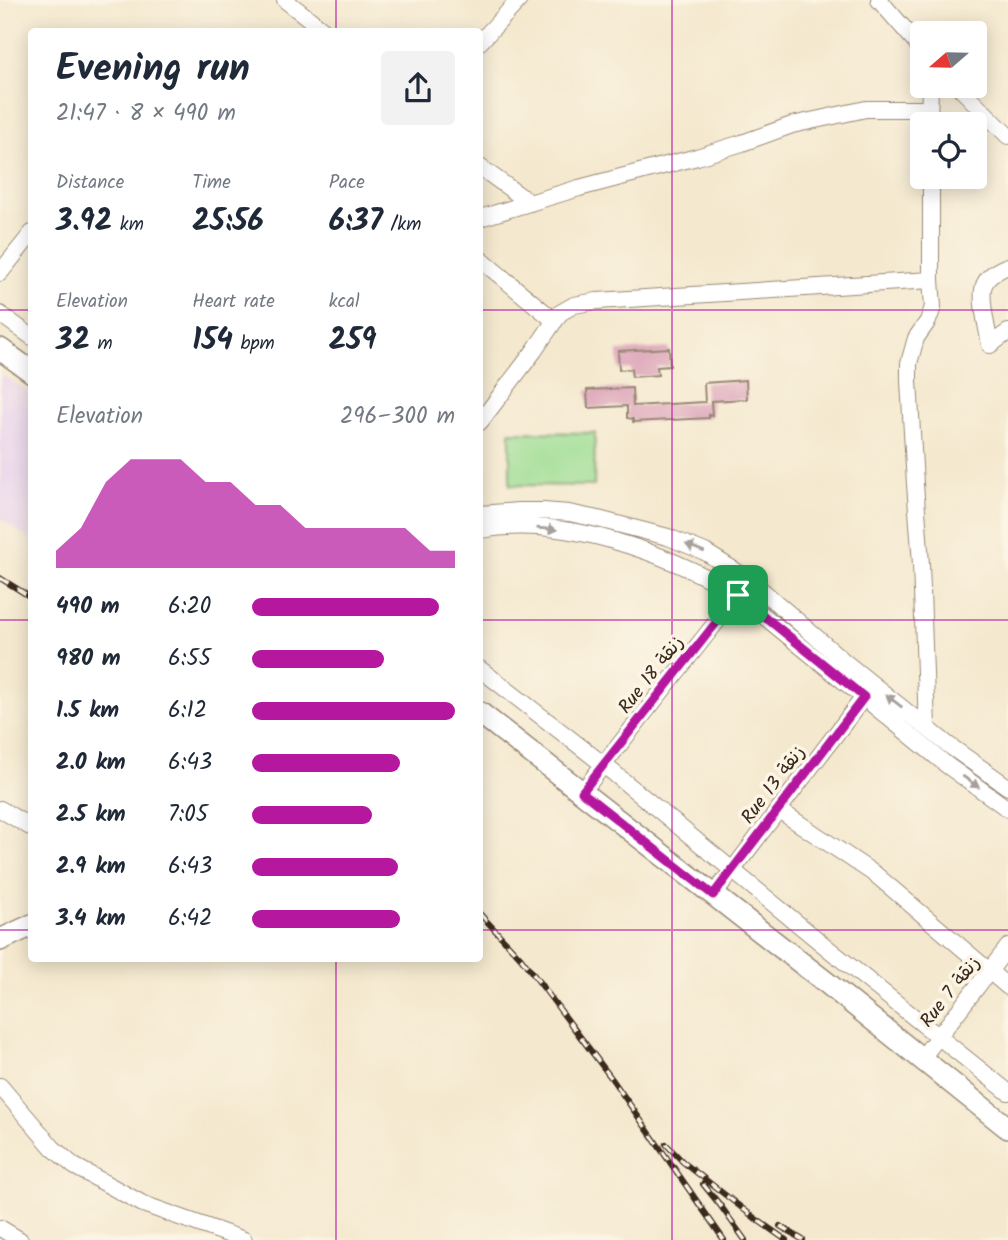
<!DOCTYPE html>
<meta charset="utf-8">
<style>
:root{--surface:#fff;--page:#f2f2f3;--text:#1f2937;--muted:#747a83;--accent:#b5179e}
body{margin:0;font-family:Kalam,"Playpen Sans Arabic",sans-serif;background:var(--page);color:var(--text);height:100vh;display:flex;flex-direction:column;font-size:26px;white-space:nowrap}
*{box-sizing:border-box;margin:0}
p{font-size:23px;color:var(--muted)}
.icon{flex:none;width:38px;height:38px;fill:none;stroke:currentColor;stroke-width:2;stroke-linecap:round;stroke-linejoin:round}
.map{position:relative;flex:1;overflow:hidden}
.side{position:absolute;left:28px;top:28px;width:455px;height:934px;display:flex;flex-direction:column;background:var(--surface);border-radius:7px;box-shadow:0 4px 18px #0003}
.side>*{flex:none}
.needle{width:46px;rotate:250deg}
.controls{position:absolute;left:910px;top:21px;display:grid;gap:14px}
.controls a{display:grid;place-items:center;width:77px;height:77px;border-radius:7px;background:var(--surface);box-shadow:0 4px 18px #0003;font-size:35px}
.pin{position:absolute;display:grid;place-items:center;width:60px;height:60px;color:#fff;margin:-30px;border-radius:14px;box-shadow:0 4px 10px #0006}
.round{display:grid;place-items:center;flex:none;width:74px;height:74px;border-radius:7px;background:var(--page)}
.summary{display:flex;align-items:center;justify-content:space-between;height:119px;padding:0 28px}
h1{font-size:38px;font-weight:800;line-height:52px}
.metrics{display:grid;grid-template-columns:repeat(3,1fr);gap:10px;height:119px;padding:7px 28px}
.metrics div{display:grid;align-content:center}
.metrics b{font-size:30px;font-weight:800}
.metrics small{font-size:19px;font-weight:400}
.metrics p{font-size:19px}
.chart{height:196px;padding:14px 28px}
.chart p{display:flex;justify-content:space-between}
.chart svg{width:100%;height:126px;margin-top:7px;fill:var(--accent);opacity:.7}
ul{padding:0 28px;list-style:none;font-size:23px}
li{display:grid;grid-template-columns:112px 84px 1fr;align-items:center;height:52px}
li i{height:18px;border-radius:9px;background:var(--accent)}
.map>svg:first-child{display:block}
.built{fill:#e8d2ee}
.green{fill:#9cdd93;stroke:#6c8458;stroke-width:2}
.building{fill:#da9fb6}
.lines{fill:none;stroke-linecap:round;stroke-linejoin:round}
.minor-casing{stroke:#988976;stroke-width:18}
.major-casing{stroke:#988976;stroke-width:24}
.minor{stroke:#fff;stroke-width:16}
.major{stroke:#fff;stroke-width:21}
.rail-casing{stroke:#3b2a1e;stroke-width:6}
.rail{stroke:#fcf5e5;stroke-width:3.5;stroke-dasharray:10;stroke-linecap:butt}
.oneway{fill:#a79f9a}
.route-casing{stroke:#fff;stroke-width:14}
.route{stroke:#b5179e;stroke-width:9}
.grid{fill:none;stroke:#b5179e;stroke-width:2;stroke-opacity:0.55}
.labels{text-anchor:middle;stroke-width:7;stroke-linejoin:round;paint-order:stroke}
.street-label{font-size:19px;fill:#3b2a1e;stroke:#fcf5e5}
</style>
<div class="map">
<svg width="1008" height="1240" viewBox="0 0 1008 1240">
<rect width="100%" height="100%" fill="#fcf5e5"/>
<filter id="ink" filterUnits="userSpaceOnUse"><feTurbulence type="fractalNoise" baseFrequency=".0143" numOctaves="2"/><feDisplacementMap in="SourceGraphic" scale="14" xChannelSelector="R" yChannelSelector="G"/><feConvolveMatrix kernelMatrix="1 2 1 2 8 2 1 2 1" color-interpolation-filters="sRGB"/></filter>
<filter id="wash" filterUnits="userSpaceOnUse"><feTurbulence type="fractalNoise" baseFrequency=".00686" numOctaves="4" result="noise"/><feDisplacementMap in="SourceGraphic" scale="28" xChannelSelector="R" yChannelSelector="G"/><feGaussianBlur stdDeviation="1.57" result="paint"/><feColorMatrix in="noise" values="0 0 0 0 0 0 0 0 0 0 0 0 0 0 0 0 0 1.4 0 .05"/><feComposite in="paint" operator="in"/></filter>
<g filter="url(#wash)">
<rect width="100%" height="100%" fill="#f4e8ce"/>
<path class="built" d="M 0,374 L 31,393 L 31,540 L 0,518 Z"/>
<path class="green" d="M 510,432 L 595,433 L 594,486 L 510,485 Z"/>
<g id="blocks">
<path class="building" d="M 669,348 L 670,366 L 657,367 L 658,375 L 632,377 L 631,369 L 619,370 L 618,351 Z
M 746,380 L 747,399 L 711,401 L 712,416 L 709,415 L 709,418 L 633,422 L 633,419 L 627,418 L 627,406 L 588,408 L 587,390 L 632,388 L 633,406 L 705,402 L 704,383 Z"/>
</g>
</g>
<g filter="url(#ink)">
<use href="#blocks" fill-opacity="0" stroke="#988976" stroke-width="2"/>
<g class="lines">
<g class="minor-casing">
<path id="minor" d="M 285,0 L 326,32
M 879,0 L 922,49
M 480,42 L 519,0
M 958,86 L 1008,136
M 929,124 L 930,86
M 480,167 L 530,203
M 480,218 L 579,188 L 697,157 L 742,143 L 792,125 L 866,109 L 929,109
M 480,259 L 555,321
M 1008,266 C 1000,269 989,275 985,283 C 978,295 988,331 990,345 L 1008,332
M 0,273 L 32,233
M 0,314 L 32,337
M 480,422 L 534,351 L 560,313 L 574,305 L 597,301 L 931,280
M 480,514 L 518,511 L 543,511 L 569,513 L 598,519 L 668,537 L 705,552 L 750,580 L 846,663 L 947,744 L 1008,787
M 480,530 C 564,515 666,552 738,595 L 948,766 L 1008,809
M 480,669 L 604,765 L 831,951 L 1008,1092
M 927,727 L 921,564 L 915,484 L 909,381 L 909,363 L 916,338 L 928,321 L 933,307 L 931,280 L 931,177
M 582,792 L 744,587
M 0,809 L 32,828
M 779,810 L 876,875 L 1008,987
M 713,896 L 864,697
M 921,1059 L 1008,947
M 0,1086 L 53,1148 L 74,1166 L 143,1204 L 244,1240
M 0,1228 L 20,1240"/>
</g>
<g class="major-casing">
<path id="major" d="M 0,349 L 32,372
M 480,713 L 827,983 L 1008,1128
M 0,940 L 32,925"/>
</g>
<use href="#minor" class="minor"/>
<use href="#major" class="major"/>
<g class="rail-casing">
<path id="rail" d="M 0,578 L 32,598
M 480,914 L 521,958 L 612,1079 L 724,1240
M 666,1144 L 683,1162 L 756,1219 L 786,1240
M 703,1184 L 720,1205 L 745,1240
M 780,1226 L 803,1240"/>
</g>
<use href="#rail" class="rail"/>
</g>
<defs><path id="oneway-solid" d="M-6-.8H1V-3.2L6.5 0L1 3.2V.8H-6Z" transform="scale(1.75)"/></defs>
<g class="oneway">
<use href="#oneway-solid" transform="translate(547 529) rotate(5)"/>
<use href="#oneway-solid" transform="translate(695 548) rotate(-158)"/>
<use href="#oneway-solid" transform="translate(894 701) rotate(-142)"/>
<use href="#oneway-solid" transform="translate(971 782) rotate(35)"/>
</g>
</g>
<g class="lines" filter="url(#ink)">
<g class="route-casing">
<path id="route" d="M 738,595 L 864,697 L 713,895 L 582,792 Z"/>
</g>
<use href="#route" class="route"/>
</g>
<path class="grid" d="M 336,0 L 336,32M 672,0 L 672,1240M 0,310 L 32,310M 480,310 L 1008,310M 0,620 L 32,620M 480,620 L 1008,620M 0,930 L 32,930M 480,930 L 1008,930M 336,959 L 336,1240"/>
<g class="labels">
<g class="street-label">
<text transform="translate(650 674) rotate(-52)" y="7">Rue 18 زنقة</text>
<text transform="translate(772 784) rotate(-53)" y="7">Rue 13 زنقة</text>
<text transform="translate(949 991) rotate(-52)" y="7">Rue 7 زنقة</text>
</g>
</g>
</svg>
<div class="controls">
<a><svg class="needle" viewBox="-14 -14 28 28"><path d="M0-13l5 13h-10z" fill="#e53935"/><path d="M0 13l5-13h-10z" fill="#747a83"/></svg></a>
<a><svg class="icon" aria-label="locate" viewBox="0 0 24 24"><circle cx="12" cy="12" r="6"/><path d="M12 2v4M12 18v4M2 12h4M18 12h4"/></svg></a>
</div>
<div class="pin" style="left:738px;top:595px;background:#1e9e55"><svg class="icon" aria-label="arrive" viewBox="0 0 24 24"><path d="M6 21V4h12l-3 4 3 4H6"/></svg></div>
<section class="side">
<div class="summary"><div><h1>Evening run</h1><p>21:47 · 8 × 490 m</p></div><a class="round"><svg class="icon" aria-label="share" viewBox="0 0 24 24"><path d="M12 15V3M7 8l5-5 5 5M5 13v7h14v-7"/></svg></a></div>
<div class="metrics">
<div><p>Distance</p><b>3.92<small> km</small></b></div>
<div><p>Time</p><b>25:56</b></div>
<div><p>Pace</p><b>6:37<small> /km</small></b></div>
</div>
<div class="metrics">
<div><p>Elevation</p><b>32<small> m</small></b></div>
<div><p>Heart rate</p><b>154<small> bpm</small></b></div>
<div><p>kcal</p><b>259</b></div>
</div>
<div class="chart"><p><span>Elevation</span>296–300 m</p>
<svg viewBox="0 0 160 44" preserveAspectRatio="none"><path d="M0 44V38L10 30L20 14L30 6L40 6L50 6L60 14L70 14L80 22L90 22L100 30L110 30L120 30L130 30L140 30L150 38L160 38V44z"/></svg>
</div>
<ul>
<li><b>490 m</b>6:20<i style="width:92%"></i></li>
<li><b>980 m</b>6:55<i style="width:65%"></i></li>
<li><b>1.5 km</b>6:12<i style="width:100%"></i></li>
<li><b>2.0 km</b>6:43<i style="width:73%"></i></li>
<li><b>2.5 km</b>7:05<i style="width:59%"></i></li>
<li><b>2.9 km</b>6:43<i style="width:72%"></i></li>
<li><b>3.4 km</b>6:42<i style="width:73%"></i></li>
</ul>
</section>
</div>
